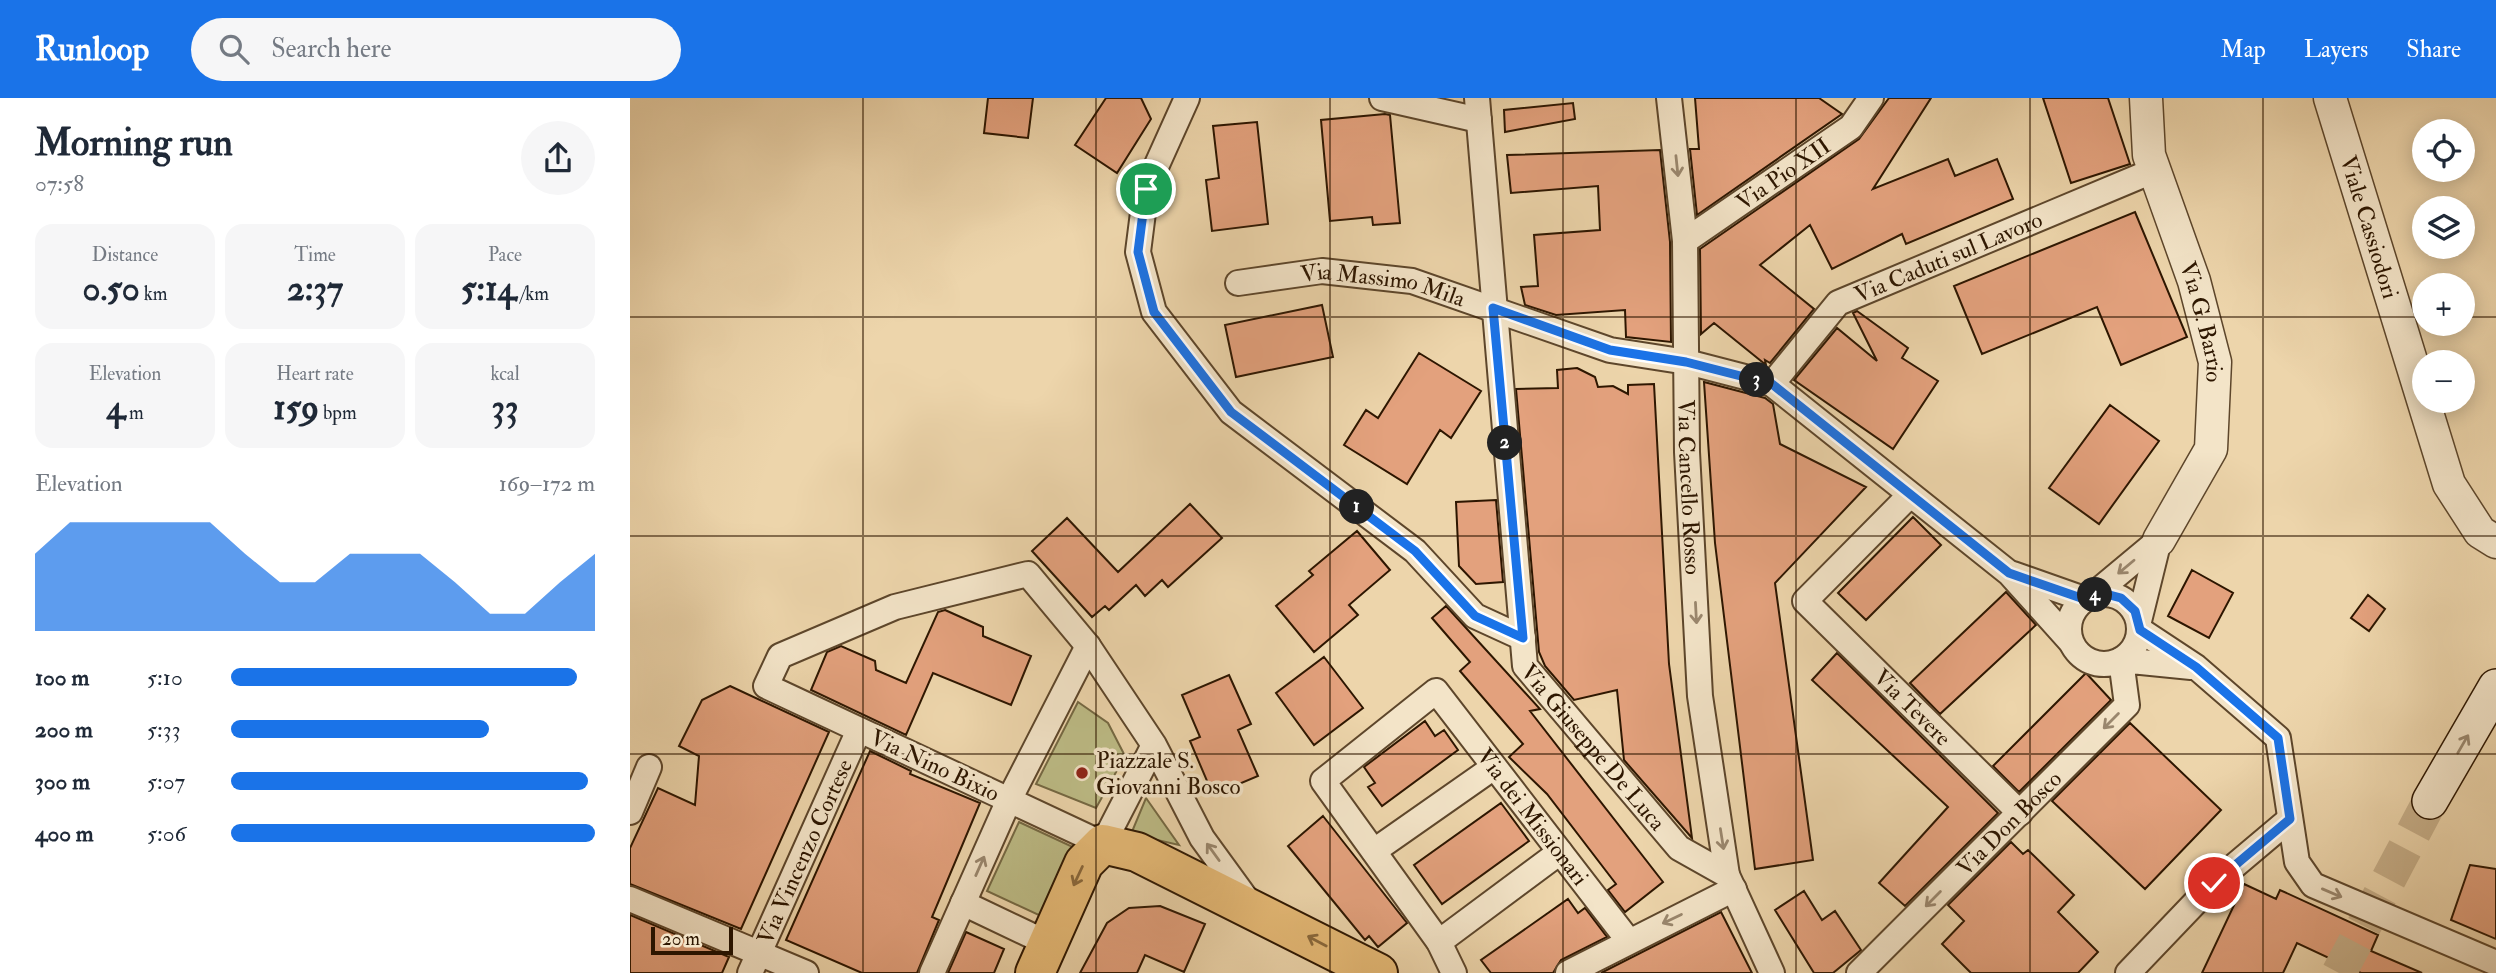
<!DOCTYPE html>
<meta charset="utf-8">
<style>
:root{--surface:#fff;--page:#f6f6f7;--text:#1f2937;--muted:#747a83;--accent:#1a73e8}
body{margin:0;font-family:"IM FELL Double Pica",serif;background:var(--page);color:var(--text);height:100vh;display:flex;flex-direction:column;font-size:26px;white-space:nowrap}
*{box-sizing:border-box;margin:0}
p{font-size:23px;color:var(--muted)}
.icon{flex:none;width:38px;height:38px;fill:none;stroke:currentColor;stroke-width:2;stroke-linecap:round;stroke-linejoin:round}
.map{position:relative;flex:1;overflow:hidden}
.panel{display:flex;flex-direction:column;background:var(--surface);width:630px}
.panel>*{flex:none}
.buttons{position:absolute;left:1782px;top:21px;display:grid;gap:14px}
.buttons a{display:grid;place-items:center;width:63px;height:63px;border-radius:50%;background:var(--surface);box-shadow:0 4px 18px #0003;font-size:35px}
.scale{position:absolute;left:21px;bottom:18px;width:82px;box-sizing:border-box;padding-left:7px;border:4px solid #2d1600;border-top:0;font-size:19px;line-height:24px;white-space:nowrap;color:#2d1600;-webkit-text-stroke:5px #f3e4c8;paint-order:stroke}
.pin{position:absolute;display:grid;place-items:center;width:60px;height:60px;color:#fff;margin:-30px;border:4px solid #fff;border-radius:50%;box-shadow:0 2px 7px #0007}
.km{position:absolute;width:35px;height:35px;margin:-18px;border-radius:50%;background:#222;color:#fff;font-size:19px;line-height:35px;text-align:center}
.round{display:grid;place-items:center;flex:none;width:74px;height:74px;border-radius:37px;background:var(--page)}
.summary{display:flex;align-items:center;justify-content:space-between;height:119px;padding:0 35px}
h1{font-size:38px;font-weight:700;line-height:52px}
.stats{display:grid;grid-template-columns:repeat(3,1fr);gap:10px;height:119px;padding:7px 35px}
.stats div{display:grid;align-content:center;border-radius:18px;background:var(--page);text-align:center}
.stats b{font-size:35px;font-weight:700}
.stats small{font-size:19px;font-weight:400}
.stats p{font-size:19px}
.chart{height:196px;padding:14px 35px}
.chart p{display:flex;justify-content:space-between}
.chart svg{width:100%;height:126px;margin-top:7px;fill:var(--accent);opacity:.7}
ul{padding:0 35px;list-style:none;font-size:23px}
li{display:grid;grid-template-columns:112px 84px 1fr;align-items:center;height:52px}
li i{height:18px;border-radius:9px;background:var(--accent)}
header{display:flex;align-items:center;gap:42px;box-sizing:border-box;height:98px;padding:0 35px;background:var(--accent);color:#fff}
header strong{font-size:33px}
nav{display:flex;gap:38px;margin-inline-start:auto;font-size:24px}
.search{width:490px;height:63px;background:var(--page);display:flex;align-items:center;gap:18px;box-sizing:border-box;padding:0 24px;border-radius:38px;color:var(--muted);font-size:26px}
main{display:flex;flex:1;min-height:0}
.map>svg:first-child{display:block}
.green{fill:#bdbc86;stroke:#756943;stroke-width:2}
.building{fill:#e3a17d;stroke:#2d1600;stroke-width:2}
.lines{fill:none;stroke-linecap:round;stroke-linejoin:round}
.secondary-tunnel{stroke:#c7af89;stroke-width:35;stroke-dasharray:35 18;stroke-linecap:butt}
.minor-casing{stroke:#5d462b;stroke-width:28}
.tertiary-casing{stroke:#5d462b;stroke-width:35}
.secondary-casing{stroke:#2d1600;stroke-width:38}
.primary-casing{stroke:#2d1600;stroke-width:42}
.minor{stroke:#f3e4c8;stroke-width:24}
.tertiary{stroke:#f3e4c8;stroke-width:32}
.secondary{stroke:#f3e4c8;stroke-width:35}
.primary{stroke:#e6ba76;stroke-width:38}
.oneway{stroke:#9a876e}
.oneway2{stroke:#8a683b}
.route-casing{stroke:#fff;stroke-width:14}
.route{stroke:#1a73e8;stroke-width:9}
.grid{fill:none;stroke:#2d1600;stroke-width:2;stroke-opacity:0.55}
.poi-dot{fill:#8f2418;stroke:#f3e4c8;stroke-width:2.5}
.labels{text-anchor:middle;stroke-width:7;stroke-linejoin:round;paint-order:stroke}
.street-label{font-size:23px;fill:#2d1600;stroke:#f3e4c8}
.poi-label{font-size:23px;fill:#2d1600;stroke:#f3e4c8;text-anchor:start}
</style>
<header>
<strong>Runloop</strong>
<div class="search"><svg class="icon" aria-label="search" viewBox="0 0 24 24"><circle cx="10" cy="10" r="6"/><path d="M15 15l6 6"/></svg>Search here</div>
<nav><a>Map</a><a>Layers</a><a>Share</a></nav>
</header>
<main>
<section class="panel">
<div class="summary"><div><h1>Morning run</h1><p>07:58</p></div><a class="round"><svg class="icon" aria-label="share" viewBox="0 0 24 24"><path d="M12 15V3M7 8l5-5 5 5M5 13v7h14v-7"/></svg></a></div>
<div class="stats">
<div><p>Distance</p><b>0.50<small> km</small></b></div>
<div><p>Time</p><b>2:37</b></div>
<div><p>Pace</p><b>5:14<small> /km</small></b></div>
</div>
<div class="stats">
<div><p>Elevation</p><b>4<small> m</small></b></div>
<div><p>Heart rate</p><b>159<small> bpm</small></b></div>
<div><p>kcal</p><b>33</b></div>
</div>
<div class="chart"><p><span>Elevation</span>169–172 m</p>
<svg viewBox="0 0 160 44" preserveAspectRatio="none"><path d="M0 44V17L10 6L20 6L30 6L40 6L50 6L60 17L70 27L80 27L90 17L100 17L110 17L120 27L130 38L140 38L150 27L160 17V44z"/></svg>
</div>
<ul>
<li><b>100 m</b>5:10<i style="width:95%"></i></li>
<li><b>200 m</b>5:33<i style="width:71%"></i></li>
<li><b>300 m</b>5:07<i style="width:98%"></i></li>
<li><b>400 m</b>5:06<i style="width:100%"></i></li>
</ul>
</section>
<div class="map">
<svg width="1866" height="875" viewBox="0 0 1866 875">
<rect width="100%" height="100%" fill="#edd5ab"/>
<filter id="stains"><feTurbulence type="fractalNoise" baseFrequency=".00286" numOctaves="4"/><feColorMatrix values="0 0 0 0 .2 0 0 0 0 .09 0 0 0 0 .02 0 0 0 .5 -.17"/></filter>
<radialGradient id="worn" r=".72"><stop offset=".6" stop-color="#630" stop-opacity="0"/><stop offset="1" stop-color="#630" stop-opacity=".3"/></radialGradient>
<path class="green" d="M 448,604 L 478,625 L 495,658 L 466,710 L 406,686 Z
M 516,700 L 549,747 L 501,736 Z
M 389,724 L 445,750 L 413,819 L 357,793 Z"/>
<path class="building" d="M 358,0 L 403,0 L 398,40 L 354,35 Z
M 476,0 L 511,0 L 521,21 L 487,75 L 445,47 Z
M 1065,0 L 1189,0 L 1212,16 L 1067,117 L 1060,51 L 1069,51 Z
M 1259,0 L 1301,0 L 1243,91 L 1318,61 L 1325,78 L 1367,61 L 1383,101 L 1276,146 L 1272,136 L 1202,171 L 1180,127 L 1130,167 L 1184,211 L 1140,265 L 1135,262 L 1136,267 L 1084,225 L 1071,236 L 1070,151 L 1229,41 Z
M 1413,0 L 1478,0 L 1500,66 L 1441,85 Z
M 943,5 L 945,21 L 875,34 L 874,12 Z
M 755,16 L 760,17 L 770,125 L 743,127 L 742,119 L 700,123 L 691,22 Z
M 627,24 L 638,126 L 582,133 L 576,82 L 589,80 L 583,28 Z
M 1030,52 L 1040,144 L 1041,244 L 996,239 L 995,212 L 926,217 L 895,207 L 891,189 L 908,188 L 904,137 L 970,132 L 968,88 L 881,95 L 877,57 Z
M 1505,114 L 1557,239 L 1491,267 L 1467,209 L 1352,256 L 1324,188 Z
M 692,207 L 703,259 L 606,279 L 595,227 Z
M 1227,213 L 1278,250 L 1272,260 L 1308,283 L 1263,351 L 1164,282 L 1207,230 L 1247,263 L 1223,215 Z
M 789,255 L 851,293 L 821,340 L 810,332 L 777,386 L 714,347 L 736,312 L 748,320 Z
M 947,270 L 965,279 L 968,289 L 983,288 L 998,296 L 998,287 L 1024,286 L 1039,566 L 1062,740 L 994,662 L 987,592 L 944,602 L 915,568 L 909,554 L 886,291 L 928,290 L 927,272 Z
M 1074,284 L 1135,300 L 1143,306 L 1150,346 L 1236,389 L 1145,485 L 1183,762 L 1125,771 L 1085,445 Z
M 1480,307 L 1529,343 L 1469,426 L 1419,390 Z
M 866,402 L 873,484 L 846,486 L 829,468 L 826,404 Z
M 560,406 L 592,440 L 538,489 L 532,482 L 515,498 L 506,487 L 479,512 L 475,508 L 462,519 L 402,453 L 437,420 L 488,474 Z
M 1283,419 L 1311,447 L 1236,522 L 1208,495 Z
M 727,433 L 760,472 L 719,507 L 728,517 L 684,554 L 646,508 L 683,477 L 679,473 Z
M 1562,472 L 1603,495 L 1579,540 L 1538,518 Z
M 1376,494 L 1406,527 L 1310,616 L 1280,585 Z
M 1738,497 L 1755,511 L 1739,533 L 1721,520 Z
M 816,508 L 910,611 L 900,613 L 1033,784 L 995,814 L 978,792 L 986,786 L 917,696 L 879,659 L 893,646 L 830,573 L 840,564 L 802,520 Z
M 315,512 L 353,529 L 353,538 L 401,558 L 381,607 L 303,575 L 276,637 L 181,592 L 197,554 L 211,548 L 245,563 L 246,572 L 276,585 L 308,514 Z
M 1207,555 L 1368,715 L 1275,808 L 1249,785 L 1318,709 L 1182,582 Z
M 694,559 L 733,610 L 684,647 L 646,595 Z
M 1456,575 L 1481,602 L 1389,694 L 1363,668 Z
M 599,577 L 621,626 L 608,632 L 628,678 L 583,697 L 560,643 L 570,639 L 552,597 Z
M 100,588 L 199,634 L 111,831 L 0,786 L 0,750 L 28,690 L 65,707 L 69,658 L 49,648 L 72,602 Z
M 795,623 L 805,638 L 814,632 L 828,652 L 752,708 L 738,689 L 745,685 L 734,669 Z
M 1500,625 L 1591,712 L 1515,791 L 1422,703 Z
M 240,653 L 281,673 L 280,676 L 350,705 L 302,819 L 309,822 L 287,875 L 232,875 L 156,842 Z
M 871,705 L 899,743 L 812,806 L 784,767 Z
M 693,718 L 777,825 L 748,849 L 739,838 L 735,842 L 658,748 Z
M 1381,744 L 1393,756 L 1398,752 L 1444,797 L 1428,814 L 1468,854 L 1448,875 L 1341,875 L 1312,846 L 1334,823 L 1318,807 Z
M 1840,767 L 1866,771 L 1866,841 L 1821,822 Z
M 1614,786 L 1646,801 L 1650,792 L 1748,837 L 1741,853 L 1792,875 L 1731,875 L 1667,845 L 1653,875 L 1572,875 Z
M 1174,793 L 1192,822 L 1205,813 L 1231,852 L 1203,875 L 1184,875 L 1145,812 Z
M 938,801 L 948,815 L 955,810 L 977,839 L 931,862 L 923,875 L 861,875 L 851,862 Z
M 530,808 L 575,826 L 554,874 L 515,857 L 507,875 L 450,875 L 477,825 L 499,810 Z
M 1091,814 L 1122,875 L 971,875 Z
M 0,817 L 99,859 L 92,875 L 0,875 Z
M 336,834 L 374,851 L 364,875 L 318,875 Z"/>
<g class="lines">
<path class="secondary-tunnel" d="M 1709,875 L 1800,703"/>
<g class="minor-casing">
<g id="minor">
<path d="M 557,0 L 516,91 L 508,154 L 524,214 L 601,314 L 785,453 L 845,518 L 893,540"/>
<path d="M 752,0 L 849,22"/>
<path id="s1" d="M 847,0 L 895,568 L 1049,750 L 1097,777 L 1142,875"/>
<path id="s2" d="M 1039,0 L 1055,143 L 1057,354 L 1070,598 L 1097,777"/>
<path id="s3" d="M 1055,143 L 1221,29 L 1241,0"/>
<path id="s4" d="M 608,185 L 692,173 L 782,183 L 980,252 L 1057,264 L 1142,286 L 1379,475 L 1440,543"/>
<path id="s5" d="M 1142,286 L 1208,205 L 1525,72"/>
<path id="s6" d="M 1279,398 L 1175,503 L 1390,715"/>
<path d="M 1383,476 L 1454,501"/>
<circle cx="1474" cy="531" r="35"/>
<path d="M 1463,497 L 1529,442"/>
<path d="M 1509,523 L 1529,442"/>
<path d="M 1510,532 L 1566,569 L 1648,640 L 1667,764 L 1683,787 L 1866,865"/>
<path d="M 524,647 L 473,746 L 136,588 L 150,558 L 265,509 L 398,476 L 458,548 L 524,647 L 572,740 L 620,806"/>
<path d="M 0,714 L 19,669"/>
<path d="M 744,753 L 864,669"/>
<path d="M 0,801 L 176,875"/>
<path d="M 333,805 L 417,845"/>
<path d="M 809,844 L 930,754"/>
<path id="s7" d="M 120,875 L 229,632"/>
<path d="M 302,875 L 379,702 L 458,548"/>
<path id="s8" d="M 824,875 L 809,844 L 693,683 L 806,593 L 998,842"/>
<path d="M 938,875 L 1104,791"/>
<path id="s9" d="M 1229,875 L 1497,607 L 1491,562 L 1561,569"/>
<path d="M 1498,875 L 1584,785 L 1660,721"/>
</g>
</g>
<g class="tertiary-casing">
<g id="tertiary">
<path id="s10" d="M 1516,0 L 1519,57 L 1564,183 L 1585,264 L 1581,351 L 1529,442"/>
<path id="s11" d="M 1700,0 L 1819,386 L 1850,434 L 1866,444"/>
</g>
</g>
<g class="secondary-casing">
<path id="secondary" d="M 1800,703 L 1866,589"/>
</g>
<g class="primary-casing">
<path id="primary" d="M 405,875 L 454,765 L 473,746 L 507,754 L 748,875"/>
</g>
<use href="#minor" class="minor"/>
<use href="#tertiary" class="tertiary"/>
<use href="#secondary" class="secondary"/>
<use href="#primary" class="primary"/>
</g>
<defs><path id="oneway-shaft" d="M-6 0H5M1.5-3L5.5 0L1.5 3" fill="none" stroke-width="1.6" stroke-linecap="round" stroke-linejoin="round" transform="scale(1.75)"/></defs>
<g class="oneway">
<use href="#oneway-shaft" transform="translate(1047 68) rotate(84)"/>
<use href="#oneway-shaft" transform="translate(1496 469) rotate(140)"/>
<use href="#oneway-shaft" transform="translate(1066 515) rotate(87)"/>
<use href="#oneway-shaft" transform="translate(1481 623) rotate(135)"/>
<use href="#oneway-shaft" transform="translate(1833 646) rotate(-60)"/>
<use href="#oneway-shaft" transform="translate(1092 741) rotate(81)"/>
<use href="#oneway-shaft" transform="translate(583 754) rotate(-126)"/>
<use href="#oneway-shaft" transform="translate(350 768) rotate(-66)"/>
<use href="#oneway-shaft" transform="translate(1702 795) rotate(23)"/>
<use href="#oneway-shaft" transform="translate(1303 801) rotate(135)"/>
<use href="#oneway-shaft" transform="translate(1042 821) rotate(154)"/>
</g>
<g class="oneway2">
<use href="#oneway-shaft" transform="translate(448 778) rotate(115)"/>
<use href="#oneway-shaft" transform="translate(687 843) rotate(-152)"/>
</g>
<g class="lines">
<g class="route-casing">
<path id="route" d="M 516,91 L 508,154 L 524,214 L 601,314 L 785,453 L 845,518 L 893,540 L 863,210 L 980,252 L 1056,264 L 1142,286 L 1379,475 L 1454,501 L 1472,495 L 1491,500 L 1505,513 L 1510,532 L 1566,569 L 1648,640 L 1660,721 L 1584,785"/>
</g>
<use href="#route" class="route"/>
</g>
<path class="grid" d="M 233,0 L 233,875M 466,0 L 466,875M 700,0 L 700,875M 933,0 L 933,875M 1166,0 L 1166,875M 1400,0 L 1400,875M 1633,0 L 1633,875M 0,219 L 1794,219M 1832,219 L 1866,219M 0,438 L 1866,438M 0,656 L 1866,656"/>
<circle class="poi-dot" cx="452" cy="675" r="7"/>
<g class="labels">
<g class="street-label">
<text dy="8" stroke="none"><textPath href="#s3" startOffset="119">Via Pio XII</textPath></text>
<text dy="8" stroke="none"><textPath href="#s11" startOffset="135">Viale Cassiodori</textPath></text>
<text dy="8" stroke="none"><textPath href="#s5" startOffset="224">Via Caduti sul Lavoro</textPath></text>
<text dy="8" stroke="none"><textPath href="#s4" startOffset="147">Via Massimo Mila</textPath></text>
<text dy="8" stroke="none"><textPath href="#s10" startOffset="233">Via G. Barrio</textPath></text>
<text dy="8" stroke="none"><textPath href="#s2" startOffset="390">Via Cancello Rosso</textPath></text>
<text dy="8" stroke="none"><textPath href="#s6" startOffset="299">Via Tevere</textPath></text>
<text dy="8" stroke="none"><textPath href="#s1" startOffset="676">Via Giuseppe De Luca</textPath></text>
<text transform="translate(305 667) rotate(25)" y="8">Via Nino Bixio</text>
<text dy="8" stroke="none"><textPath href="#s8" startOffset="536">Via dei Missionari</textPath></text>
<text dy="8" stroke="none"><textPath href="#s9" startOffset="212">Via Don Bosco</textPath></text>
<text dy="8" stroke="none"><textPath href="#s7" startOffset="133">Via Vincenzo Cortese</textPath></text>
</g>
<g class="poi-label">
<text x="466" y="670">Piazzale S.<tspan x="466" dy="26">Giovanni Bosco</tspan></text>
</g>
</g>
<rect width="100%" height="100%" filter="url(#stains)"/>
<rect width="100%" height="100%" fill="url(#worn)"/>
</svg>
<div class="buttons">
<a><svg class="icon" aria-label="locate" viewBox="0 0 24 24"><circle cx="12" cy="12" r="6"/><path d="M12 2v4M12 18v4M2 12h4M18 12h4"/></svg></a>
<a><svg class="icon" aria-label="layers" viewBox="0 0 24 24"><path d="M12 4l9 5-9 5-9-5zM3 14l9 5 9-5"/></svg></a>
<a>+</a>
<a>−</a>
</div>
<div class="scale">20 m</div>
<div class="pin" style="left:516px;top:91px;background:#1e9e55"><svg class="icon" aria-label="arrive" viewBox="0 0 24 24"><path d="M6 21V4h12l-3 4 3 4H6"/></svg></div>
<div class="pin" style="left:1584px;top:785px;background:#d93025"><svg class="icon" aria-label="check" viewBox="0 0 24 24"><path d="M5 12l5 5 9-10"/></svg></div>
<b class="km" style="left:727px;top:409px">1</b>
<b class="km" style="left:875px;top:345px">2</b>
<b class="km" style="left:1127px;top:282px">3</b>
<b class="km" style="left:1465px;top:497px">4</b>
</div>
</main>
